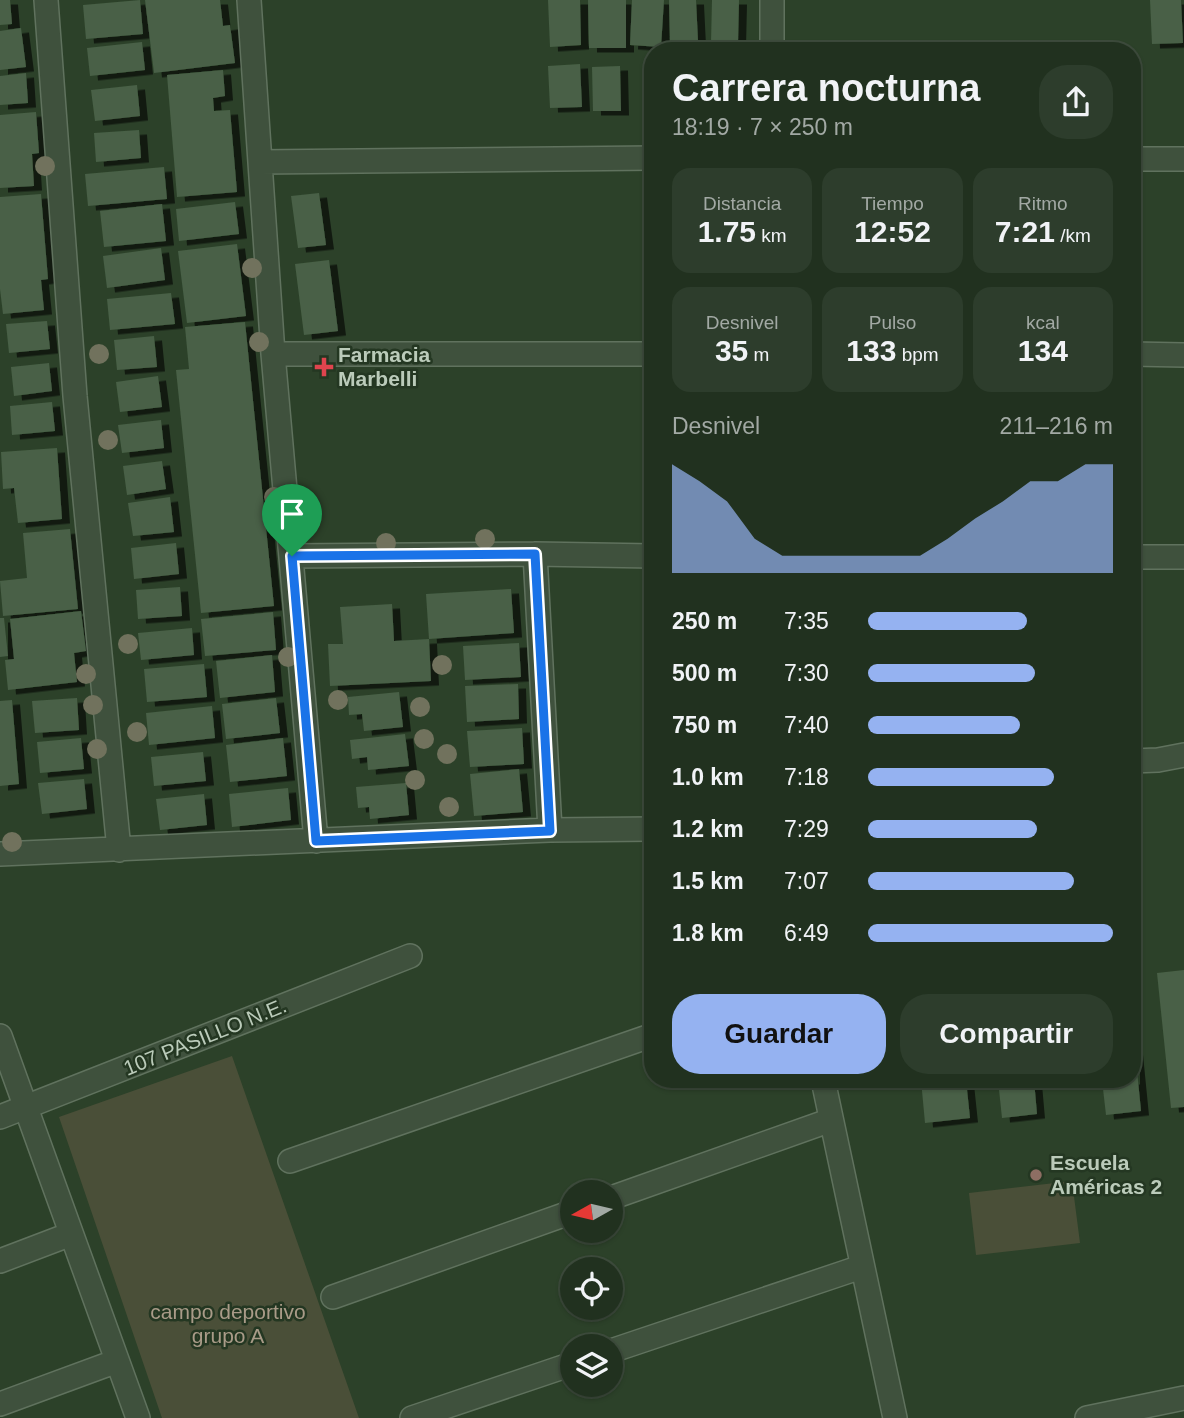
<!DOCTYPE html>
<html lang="es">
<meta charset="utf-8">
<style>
:root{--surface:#21311f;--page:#2d3d2c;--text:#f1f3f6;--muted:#a2a9a4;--line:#3e4c3d;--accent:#95b2f1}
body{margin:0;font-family:Helvetica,sans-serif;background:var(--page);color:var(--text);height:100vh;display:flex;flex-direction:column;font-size:26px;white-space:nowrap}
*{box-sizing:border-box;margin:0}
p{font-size:23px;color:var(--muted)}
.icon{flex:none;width:38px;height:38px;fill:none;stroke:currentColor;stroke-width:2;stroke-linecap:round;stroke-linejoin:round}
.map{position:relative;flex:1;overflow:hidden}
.details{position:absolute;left:644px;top:42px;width:497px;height:1046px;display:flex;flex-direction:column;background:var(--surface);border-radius:28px;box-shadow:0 2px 5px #0004,0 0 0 2px var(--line)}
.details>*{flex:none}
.needle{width:46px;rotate:262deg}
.controls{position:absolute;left:560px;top:1180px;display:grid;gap:14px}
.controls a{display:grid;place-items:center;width:63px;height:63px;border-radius:50%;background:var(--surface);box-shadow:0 2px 5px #0004,0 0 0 2px var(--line);font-size:35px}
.pin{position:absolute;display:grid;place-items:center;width:60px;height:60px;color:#fff;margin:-72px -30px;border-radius:50% 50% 50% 0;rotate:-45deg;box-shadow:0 0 7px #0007}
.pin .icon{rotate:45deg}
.round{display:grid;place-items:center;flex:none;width:74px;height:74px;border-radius:28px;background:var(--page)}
.head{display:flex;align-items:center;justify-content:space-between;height:119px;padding:0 28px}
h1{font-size:38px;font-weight:700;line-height:52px}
.stats{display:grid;grid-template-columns:repeat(3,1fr);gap:10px;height:119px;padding:7px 28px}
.stats div{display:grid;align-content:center;border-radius:18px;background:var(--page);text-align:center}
.stats b{font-size:30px;font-weight:700}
.stats small{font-size:19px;font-weight:400}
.stats p{font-size:19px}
.chart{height:196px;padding:14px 28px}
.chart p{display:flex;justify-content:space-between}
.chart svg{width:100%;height:126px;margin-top:7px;fill:var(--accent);opacity:.7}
.primary-button{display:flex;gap:14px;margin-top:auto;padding:14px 28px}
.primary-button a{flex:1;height:80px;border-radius:28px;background:var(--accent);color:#111;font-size:28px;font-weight:700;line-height:80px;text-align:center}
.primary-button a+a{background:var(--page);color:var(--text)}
ul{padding:0 28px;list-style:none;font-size:23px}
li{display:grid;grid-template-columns:112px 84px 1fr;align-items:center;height:52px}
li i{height:18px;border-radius:9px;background:var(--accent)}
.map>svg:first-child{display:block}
.green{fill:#4a4f38}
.building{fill:#486046;filter:url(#shadow)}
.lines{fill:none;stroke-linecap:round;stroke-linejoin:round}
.minor-casing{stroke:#60725e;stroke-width:26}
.minor{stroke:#3f513d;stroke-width:23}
.tree{fill:#71725d}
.route-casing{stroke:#fff;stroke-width:14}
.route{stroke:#1a73e8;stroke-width:9}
.health-dot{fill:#e0444e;stroke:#243722;stroke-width:2.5}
.education-dot{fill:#8d6e63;stroke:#243722;stroke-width:2.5}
.labels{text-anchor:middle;stroke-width:5;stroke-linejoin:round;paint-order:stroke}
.poi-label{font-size:21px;font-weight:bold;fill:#bbcbba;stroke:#243722;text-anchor:start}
.street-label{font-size:21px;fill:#bbcbba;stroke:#243722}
.park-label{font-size:21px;fill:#a99b88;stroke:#243722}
</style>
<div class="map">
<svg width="1184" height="1418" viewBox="0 0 1184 1418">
<defs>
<filter id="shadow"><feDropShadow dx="8" dy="4.5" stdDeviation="0" flood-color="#0009"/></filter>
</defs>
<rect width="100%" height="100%" fill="#2c4129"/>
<path class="green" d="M 232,1056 L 359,1418 L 162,1418 L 59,1117 Z
M 1072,1181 L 1080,1243 L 976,1255 L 969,1193 Z"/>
<path class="building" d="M 0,0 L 10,0 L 12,24 L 0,25 Z
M 140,0 L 143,34 L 86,39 L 83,5 Z
M 145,0 L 220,0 L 223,26 L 230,25 L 235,63 L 154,73 Z
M 548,0 L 580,0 L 581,45 L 550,47 Z
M 588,0 L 626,0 L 626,48 L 589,48 Z
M 632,0 L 664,0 L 661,47 L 630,45 Z
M 669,0 L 696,0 L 698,41 L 670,43 Z
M 712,0 L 739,0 L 738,43 L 711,43 Z
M 1150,0 L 1181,0 L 1183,43 L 1152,44 Z
M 21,28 L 26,67 L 0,70 L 0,31 Z
M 142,42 L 145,70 L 90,76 L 87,48 Z
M 580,64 L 582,107 L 550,108 L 548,66 Z
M 620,66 L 621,111 L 593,111 L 592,67 Z
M 223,70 L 225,96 L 213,98 L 214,111 L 230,110 L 237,192 L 177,197 L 167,75 Z
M 26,73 L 28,103 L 0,105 L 0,76 Z
M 137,85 L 140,116 L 95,121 L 91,90 Z
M 36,112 L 39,153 L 32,154 L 34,186 L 0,188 L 0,115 Z
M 139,130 L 141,158 L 96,162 L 94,133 Z
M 164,167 L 167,199 L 88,206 L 85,174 Z
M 319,193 L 326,245 L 298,248 L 291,196 Z
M 41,194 L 48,279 L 41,280 L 44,310 L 3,314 L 0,289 L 0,197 Z
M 235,202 L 239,234 L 179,241 L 176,209 Z
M 162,204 L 166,241 L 104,247 L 100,211 Z
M 237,244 L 246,316 L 187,323 L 178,251 Z
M 161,248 L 165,280 L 107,288 L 103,256 Z
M 329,260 L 338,331 L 304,335 L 295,264 Z
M 171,293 L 175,324 L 110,330 L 107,299 Z
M 47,321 L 50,349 L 9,353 L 6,324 Z
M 245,322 L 274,606 L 201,613 L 176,370 L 189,369 L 185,327 Z
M 154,336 L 157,367 L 117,370 L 114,340 Z
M 49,363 L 52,391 L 14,396 L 11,367 Z
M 158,376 L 162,407 L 120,412 L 116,382 Z
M 52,402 L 55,431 L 12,435 L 10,406 Z
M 161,420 L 164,448 L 122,453 L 118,425 Z
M 57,448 L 62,519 L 18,523 L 14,488 L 3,489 L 1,452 Z
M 162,461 L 166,489 L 127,495 L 123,466 Z
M 170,497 L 174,532 L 133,536 L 128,503 Z
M 70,529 L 78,609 L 3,616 L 0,581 L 27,578 L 23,533 Z
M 176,543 L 179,574 L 134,579 L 131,548 Z
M 180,587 L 182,616 L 138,619 L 136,590 Z
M 511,589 L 514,633 L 429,639 L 426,594 Z
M 392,604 L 394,641 L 429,639 L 431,681 L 330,686 L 328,644 L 343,644 L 340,607 Z
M 81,611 L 86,651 L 74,653 L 77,682 L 8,690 L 5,660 L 14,659 L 10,619 Z
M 273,612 L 276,650 L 205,656 L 201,619 Z
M 0,618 L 4,618 L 8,656 L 0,657 Z
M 192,628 L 194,655 L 141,660 L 138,633 Z
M 519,643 L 521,677 L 465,680 L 463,646 Z
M 272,655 L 275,692 L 220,698 L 216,661 Z
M 204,664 L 207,697 L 147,702 L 144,669 Z
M 518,684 L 519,719 L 467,722 L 465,686 Z
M 399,692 L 403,727 L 364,731 L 362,714 L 349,715 L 348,697 Z
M 77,698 L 79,730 L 35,733 L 32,701 Z
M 276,698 L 280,733 L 226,739 L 222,704 Z
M 12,700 L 19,784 L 0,786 L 0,701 Z
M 212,706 L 215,738 L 149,745 L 146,713 Z
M 522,728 L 524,764 L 470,767 L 467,731 Z
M 405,734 L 409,766 L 368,770 L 367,757 L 352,759 L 350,740 Z
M 81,738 L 84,769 L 40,773 L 37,742 Z
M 283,738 L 287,776 L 230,782 L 226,745 Z
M 203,752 L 206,781 L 154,786 L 151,757 Z
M 519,769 L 523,812 L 474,816 L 470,774 Z
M 84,779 L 87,809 L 42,814 L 38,783 Z
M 406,783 L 409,815 L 370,819 L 369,807 L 358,808 L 356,787 Z
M 288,788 L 291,820 L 232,827 L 229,794 Z
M 204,794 L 207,825 L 160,830 L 156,799 Z
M 1184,970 L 1184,1107 L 1171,1108 L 1157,973 Z
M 1132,1040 L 1134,1040 L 1141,1111 L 1106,1115 L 1102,1080 L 1132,1080 Z
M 921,1080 L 966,1080 L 970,1118 L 925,1123 Z
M 998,1080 L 1034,1080 L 1037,1114 L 1002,1118 Z"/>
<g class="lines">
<g class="minor-casing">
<path id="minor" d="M 46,0 L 75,396 L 119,850
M 249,0 L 273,354 L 316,841
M 772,0 L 772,51
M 1132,159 L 1184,159
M 260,162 L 653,158
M 273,354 L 653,354
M 1132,354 L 1184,355
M 535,554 L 550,830
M 292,556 L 535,554 L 653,556
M 1132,557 L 1184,557
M 1132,761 L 1158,760 L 1184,755
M 0,854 L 550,830 L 653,829
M 0,1036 L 138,1418
M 823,1080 L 895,1418
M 0,1117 L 410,956
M 290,1161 L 653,1035
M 611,1198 L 831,1120
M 0,1261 L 71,1234
M 333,1297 L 572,1212
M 611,1351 L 861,1267
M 0,1404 L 117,1361
M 412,1418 L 572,1364
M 1087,1418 L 1184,1398"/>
</g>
<use href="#minor" class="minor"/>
</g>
<g class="tree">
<circle cx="45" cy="166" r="10"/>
<circle cx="252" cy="268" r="10"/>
<circle cx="259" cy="342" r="10"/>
<circle cx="99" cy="354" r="10"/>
<circle cx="108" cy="440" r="10"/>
<circle cx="274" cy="497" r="10"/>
<circle cx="485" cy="539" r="10"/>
<circle cx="386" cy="543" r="10"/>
<circle cx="128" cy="644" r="10"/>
<circle cx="288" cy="657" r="10"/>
<circle cx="442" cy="665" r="10"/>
<circle cx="86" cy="674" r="10"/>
<circle cx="338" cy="700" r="10"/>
<circle cx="93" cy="705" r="10"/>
<circle cx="420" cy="707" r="10"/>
<circle cx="137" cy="732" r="10"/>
<circle cx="424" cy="739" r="10"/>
<circle cx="97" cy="749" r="10"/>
<circle cx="447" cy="754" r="10"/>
<circle cx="415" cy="780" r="10"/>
<circle cx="449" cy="807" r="10"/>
<circle cx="12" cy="842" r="10"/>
</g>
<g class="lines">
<g class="route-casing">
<path id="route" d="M 535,554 L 550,831 L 316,841 L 292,556 Z"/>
</g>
<use href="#route" class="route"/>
</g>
<path class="health-dot" d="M320.5 356.5h7v7h7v7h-7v7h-7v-7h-7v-7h7z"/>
<circle class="education-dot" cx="1036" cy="1175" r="7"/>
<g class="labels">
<g class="poi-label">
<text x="338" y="362">Farmacia<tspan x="338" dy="24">Marbelli</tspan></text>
<text x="1050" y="1170">Escuela<tspan x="1050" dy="24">Américas 2</tspan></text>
</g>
<g class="street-label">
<text transform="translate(205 1037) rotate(-22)" y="7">107 PASILLO N.E.</text>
</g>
<g class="park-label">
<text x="228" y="1319">campo deportivo<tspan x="228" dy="24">grupo A</tspan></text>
</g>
</g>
</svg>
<div class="controls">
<a><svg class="needle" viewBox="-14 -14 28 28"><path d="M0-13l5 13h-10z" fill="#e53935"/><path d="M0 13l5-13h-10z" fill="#a2a9a4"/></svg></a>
<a><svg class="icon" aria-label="locate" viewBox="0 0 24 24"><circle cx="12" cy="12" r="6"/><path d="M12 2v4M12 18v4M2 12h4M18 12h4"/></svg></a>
<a><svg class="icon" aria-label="layers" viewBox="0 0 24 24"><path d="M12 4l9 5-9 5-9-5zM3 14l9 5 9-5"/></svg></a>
</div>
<div class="pin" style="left:292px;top:556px;background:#1e9e55"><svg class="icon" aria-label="arrive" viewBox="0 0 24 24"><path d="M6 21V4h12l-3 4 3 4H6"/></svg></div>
<section class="details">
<div class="head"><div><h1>Carrera nocturna</h1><p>18:19 · 7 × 250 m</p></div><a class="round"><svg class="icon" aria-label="share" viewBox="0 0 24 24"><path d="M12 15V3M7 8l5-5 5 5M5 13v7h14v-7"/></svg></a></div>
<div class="stats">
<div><p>Distancia</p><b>1.75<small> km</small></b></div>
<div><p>Tiempo</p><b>12:52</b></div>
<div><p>Ritmo</p><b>7:21<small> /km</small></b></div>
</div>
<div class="stats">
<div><p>Desnivel</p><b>35<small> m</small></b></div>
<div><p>Pulso</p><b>133<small> bpm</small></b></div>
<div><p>kcal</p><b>134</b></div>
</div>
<div class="chart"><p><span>Desnivel</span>211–216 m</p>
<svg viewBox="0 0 160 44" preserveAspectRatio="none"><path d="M0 44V6L10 12L20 19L30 32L40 38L50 38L60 38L70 38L80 38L90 38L100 32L110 25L120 19L130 12L140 12L150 6L160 6V44z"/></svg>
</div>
<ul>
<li><b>250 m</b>7:35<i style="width:65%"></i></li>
<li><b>500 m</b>7:30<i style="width:68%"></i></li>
<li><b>750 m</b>7:40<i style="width:62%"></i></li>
<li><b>1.0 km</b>7:18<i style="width:76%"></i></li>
<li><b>1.2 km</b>7:29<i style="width:69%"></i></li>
<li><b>1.5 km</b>7:07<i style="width:84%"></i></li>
<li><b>1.8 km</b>6:49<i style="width:100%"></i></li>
</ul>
<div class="primary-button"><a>Guardar</a><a>Compartir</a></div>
</section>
</div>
